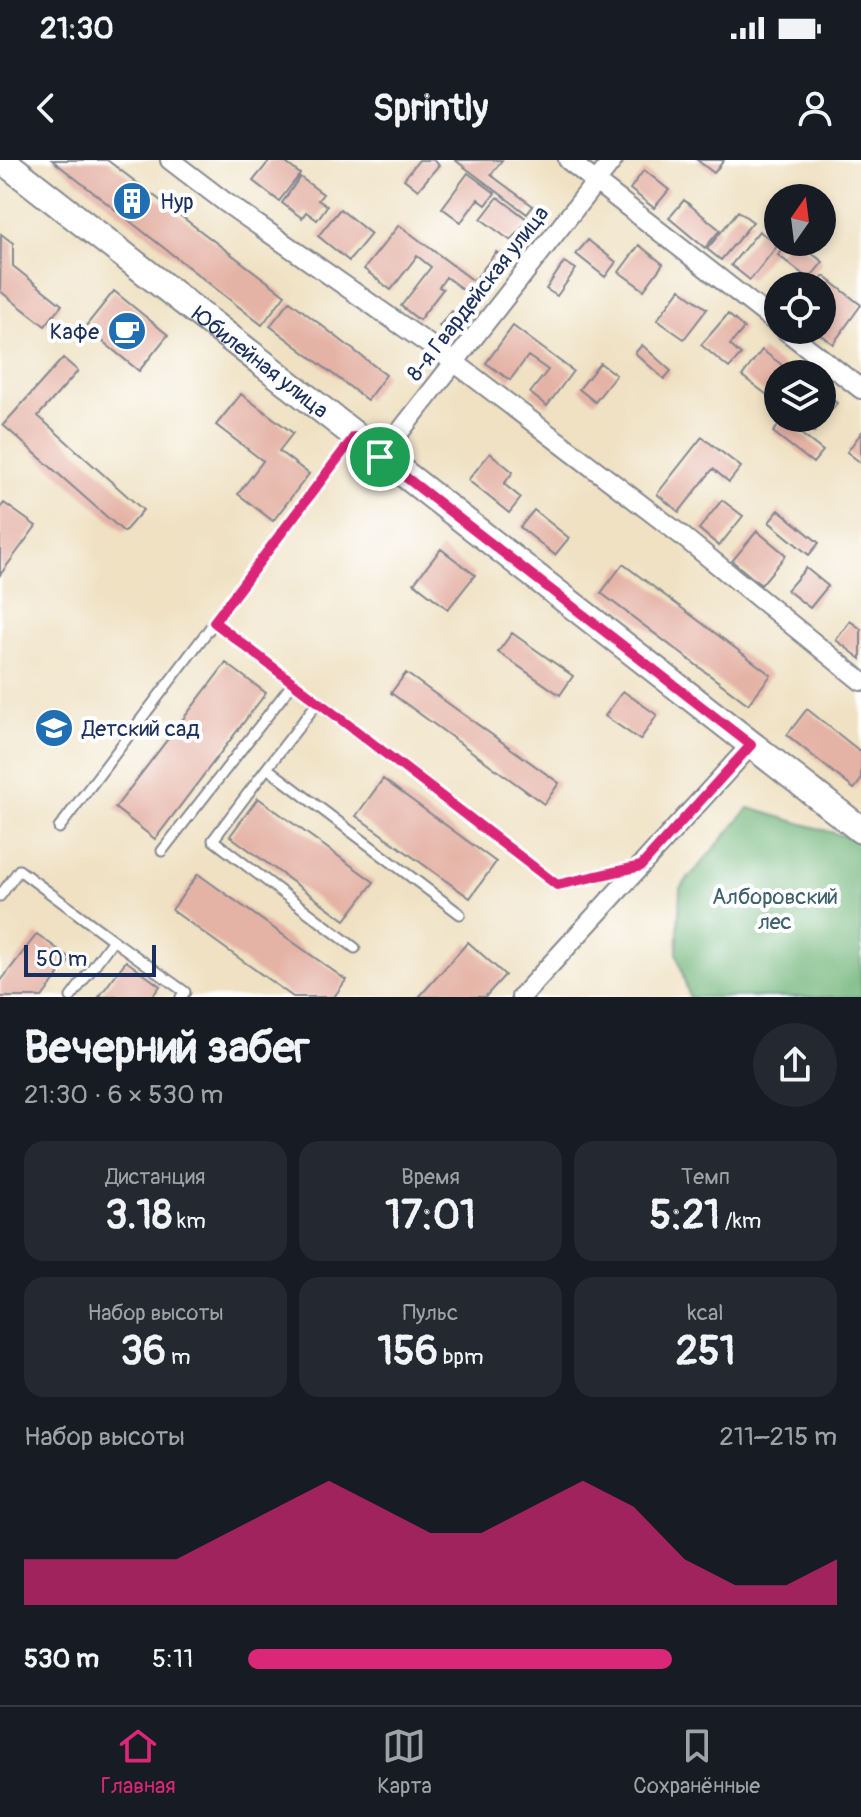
<!DOCTYPE html>
<html lang="ru">
<meta charset="utf-8">
<style>
:root{--surface:#171b24;--page:#242831;--text:#f1f3f6;--muted:#9ea1a6;--line:#363941;--accent:#db2777}
body{margin:0;font-family:Pangolin,sans-serif;background:var(--page);color:var(--text);height:100vh;display:flex;flex-direction:column;font-size:30px;white-space:nowrap}
*{box-sizing:border-box;margin:0}
p{font-size:26px;color:var(--muted)}
.icon{flex:none;width:44px;height:44px;fill:none;stroke:currentColor;stroke-width:2;stroke-linecap:round;stroke-linejoin:round}
.map{position:relative;height:837px;overflow:hidden}
.sheet{display:flex;flex-direction:column;background:var(--surface);flex:1}
.sheet>*{flex:none}
.needle{width:52px;rotate:14deg}
.buttons{position:absolute;left:764px;top:24px;display:grid;gap:16px}
.buttons a{display:grid;place-items:center;width:72px;height:72px;border-radius:50%;background:var(--surface);box-shadow:0 4px 12px #0003;font-size:40px}
.scale{position:absolute;left:24px;bottom:20px;width:132px;box-sizing:border-box;padding-left:8px;border:4px solid #1b2f5e;border-top:0;font-size:22px;line-height:28px;white-space:nowrap;color:#1b2f5e;-webkit-text-stroke:6px #fff;paint-order:stroke}
.pin{position:absolute;display:grid;place-items:center;width:68px;height:68px;color:#fff;margin:-34px;border:4px solid #fff;border-radius:50%;box-shadow:0 2px 8px #0007}
.round{display:grid;place-items:center;flex:none;width:84px;height:84px;border-radius:42px;background:var(--page)}
.overview{display:flex;align-items:center;justify-content:space-between;height:136px;padding:0 24px}
h1{font-size:44px;font-weight:700;line-height:60px}
.metrics{display:grid;grid-template-columns:repeat(3,1fr);gap:12px;height:136px;padding:8px 24px}
.metrics div{display:grid;align-content:center;border-radius:20px;background:var(--page);text-align:center}
.metrics b{font-size:40px;font-weight:700}
.metrics small{font-size:22px;font-weight:400}
.metrics p{font-size:22px}
.chart{height:224px;padding:16px 24px}
.chart p{display:flex;justify-content:space-between}
.chart svg{width:100%;height:144px;margin-top:8px;fill:var(--accent);opacity:.7}
ul{padding:0 24px;list-style:none;font-size:26px}
li{display:grid;grid-template-columns:128px 96px 1fr;align-items:center;height:60px}
li i{height:20px;border-radius:10px;background:var(--accent)}
.status{display:flex;justify-content:space-between;align-items:center;height:56px;padding:0 40px;background:var(--surface);direction:ltr}
.status svg{height:22px;fill:currentColor}
header{display:flex;justify-content:space-between;align-items:center;height:104px;padding:0 24px;background:var(--surface);font-size:36px;font-weight:700}
.tab-bar{display:flex;justify-content:space-around;align-items:center;height:112px;border-top:2px solid var(--line);background:var(--surface);font-size:22px;color:var(--muted)}
.tab-bar a{display:grid;justify-items:center;gap:4px}
.tab-bar .selected{color:var(--accent)}
.map>svg:first-child{display:block}
.forest{fill:#72b67a;stroke:#46726c;stroke-width:2}
.building{fill:#e5b3a6}
.lines{fill:none;stroke-linecap:round;stroke-linejoin:round}
.service-casing{stroke:#858890;stroke-width:13}
.minor-casing{stroke:#858890;stroke-width:22}
.secondary-casing{stroke:#858890;stroke-width:30}
.service{stroke:#fff;stroke-width:9}
.minor{stroke:#fff;stroke-width:18}
.secondary{stroke:#fff;stroke-width:26}
.route-casing{stroke:#fff;stroke-width:16}
.route{stroke:#db2777;stroke-width:10}
.labels{text-anchor:middle;stroke-width:8;stroke-linejoin:round;paint-order:stroke}
.poi-label{font-size:22px;fill:#1b2f5e;stroke:#fff;text-anchor:start}
.street-label{font-size:22px;fill:#1b2f5e;stroke:#fff}
.park-label{font-size:22px;fill:#3d616d;stroke:#fff}
</style>
<div class="status"><b>21:30</b><svg viewBox="0 0 49 12"><path d="M0 12V9h3v3zM5 12V6h3v6zM10 12V3h3v9zM15 12V0h3v12zM26 1h20v11H26zM47 4h2v5h-2z"/></svg></div>
<header><svg class="icon" aria-label="back" viewBox="0 0 24 24"><path d="M15 5l-7 7 7 7"/></svg>Sprintly<svg class="icon" aria-label="person" viewBox="0 0 24 24"><circle cx="12" cy="8" r="4"/><path d="M4 21q1-7 8-7t8 7"/></svg></header>
<div class="map">
<svg width="861" height="837" viewBox="0 0 861 837">
<rect width="100%" height="100%" fill="#fff"/>
<filter id="ink" filterUnits="userSpaceOnUse"><feTurbulence type="fractalNoise" baseFrequency=".0125" numOctaves="2"/><feDisplacementMap in="SourceGraphic" scale="16" xChannelSelector="R" yChannelSelector="G"/><feConvolveMatrix kernelMatrix="1 2 1 2 8 2 1 2 1" color-interpolation-filters="sRGB"/></filter>
<filter id="wash" filterUnits="userSpaceOnUse"><feTurbulence type="fractalNoise" baseFrequency=".006" numOctaves="4" result="noise"/><feDisplacementMap in="SourceGraphic" scale="32" xChannelSelector="R" yChannelSelector="G"/><feGaussianBlur stdDeviation="1.8" result="paint"/><feColorMatrix in="noise" values="0 0 0 0 0 0 0 0 0 0 0 0 0 0 0 0 0 1.4 0 .05"/><feComposite in="paint" operator="in"/></filter>
<g filter="url(#wash)">
<rect width="100%" height="100%" fill="#efe1c2"/>
<path class="forest" d="M 749,648 L 861,681 L 861,837 L 689,837 L 677,794 L 680,728 Z"/>
<g id="blocks">
<path class="building" d="M 52,0 L 107,0 L 285,135 L 262,165 Z
M 270,0 L 282,0 L 300,14 L 279,41 L 253,21 Z
M 419,0 L 433,0 L 439,5 L 418,30 L 404,19 Z
M 455,0 L 502,0 L 491,15 L 533,46 L 527,54 Z
M 697,0 L 724,0 L 714,13 Z
M 644,10 L 669,30 L 654,48 L 630,29 Z
M 468,13 L 495,33 L 486,45 L 478,39 L 461,62 L 442,48 Z
M 300,17 L 323,34 L 318,40 L 327,46 L 317,60 L 306,52 L 302,58 L 282,43 Z
M 498,37 L 528,60 L 511,81 L 481,59 Z
M 684,40 L 720,70 L 705,88 L 669,58 Z
M 340,49 L 371,74 L 349,101 L 318,76 Z
M 738,51 L 753,62 L 721,100 L 707,89 Z
M 399,65 L 474,121 L 496,92 L 508,101 L 478,141 L 446,117 L 439,127 L 443,129 L 419,160 L 401,146 L 431,107 L 417,96 L 391,130 L 364,109 Z
M 759,71 L 778,85 L 750,120 L 731,105 Z
M 1,74 L 13,83 L 13,106 L 62,145 L 45,166 L 0,131 Z
M 588,80 L 616,102 L 605,117 L 576,94 Z
M 788,82 L 797,82 L 823,102 L 809,119 L 778,95 Z
M 639,85 L 663,104 L 644,130 L 619,112 Z
M 564,102 L 576,109 L 557,136 L 546,129 Z
M 824,116 L 861,145 L 833,184 L 817,172 L 822,170 L 830,157 L 822,150 L 822,126 L 816,126 Z
M 680,129 L 707,149 L 684,179 L 657,160 Z
M 114,131 L 168,175 L 139,211 L 85,167 Z
M 290,141 L 386,215 L 367,240 L 270,166 Z
M 452,151 L 460,157 L 447,173 L 439,166 Z
M 728,154 L 744,168 L 730,185 L 741,195 L 729,208 L 701,185 Z
M 513,166 L 573,211 L 547,246 L 530,233 L 548,210 L 528,196 L 510,220 L 486,203 Z
M 642,185 L 671,211 L 664,219 L 635,193 Z
M 762,190 L 794,214 L 778,214 L 778,235 L 774,240 L 742,216 Z
M 63,198 L 78,211 L 38,256 L 143,350 L 124,372 L 3,265 Z
M 600,203 L 616,215 L 595,242 L 579,229 Z
M 822,232 L 837,243 L 814,272 L 796,258 L 822,258 Z
M 241,234 L 293,273 L 279,291 L 309,314 L 273,361 L 238,334 L 263,301 L 216,265 Z
M 783,260 L 823,291 L 813,303 L 773,272 Z
M 861,273 L 861,303 L 847,292 Z
M 702,277 L 741,307 L 729,322 L 713,309 L 679,352 L 657,334 Z
M 490,293 L 513,312 L 504,324 L 521,338 L 509,353 L 468,320 Z
M 722,340 L 743,356 L 719,386 L 699,369 Z
M 4,343 L 36,366 L 0,415 L 0,348 Z
M 534,350 L 569,378 L 555,395 L 520,367 Z
M 779,350 L 819,383 L 809,395 L 769,362 Z
M 757,371 L 786,395 L 761,425 L 732,401 Z
M 441,389 L 475,415 L 448,449 L 414,423 Z
M 623,404 L 771,515 L 748,544 L 601,433 Z
M 806,408 L 828,426 L 810,448 L 787,430 Z
M 850,461 L 861,469 L 861,499 L 836,480 Z
M 512,473 L 573,516 L 560,535 L 498,492 Z
M 226,503 L 266,533 L 155,679 L 115,648 Z
M 406,513 L 559,623 L 544,644 L 391,533 Z
M 623,531 L 657,555 L 640,580 L 605,556 Z
M 807,549 L 861,592 L 861,620 L 854,629 L 787,575 Z
M 383,619 L 496,702 L 470,738 L 356,656 Z
M 258,638 L 374,722 L 345,760 L 230,676 Z
M 198,714 L 346,820 L 334,837 L 293,837 L 172,750 Z
M 37,774 L 71,799 L 42,837 L 0,837 L 0,822 Z
M 468,782 L 505,815 L 485,837 L 419,837 Z
M 126,801 L 160,826 L 152,837 L 99,837 Z"/>
</g>
</g>
<g filter="url(#ink)">
<use href="#blocks" fill-opacity="0" stroke="#858890" stroke-width="2"/>
<g class="lines">
<g class="service-casing">
<path id="service" d="M 293,523 L 557,725 L 635,707
M 318,542 L 267,608 L 460,754
M 267,608 L 213,680 L 355,788
M 59,668 L 354,277
M 162,691 L 293,523 L 214,462
M 0,736 L 19,710 L 113,780 L 71,837
M 113,780 L 185,832 L 181,837"/>
</g>
<g class="minor-casing">
<path id="minor" d="M 170,0 L 225,42 L 454,202 L 681,375 L 861,521
M 568,0 L 778,164
M 785,170 L 861,229
M 380,297 L 613,0
M 521,837 L 751,585"/>
</g>
<g class="secondary-casing">
<g id="secondary">
<path id="s1" d="M 2,0 L 861,670"/>
</g>
</g>
<use href="#service" class="service"/>
<use href="#minor" class="minor"/>
<use href="#secondary" class="secondary"/>
</g>
</g>
<g class="lines" filter="url(#ink)">
<g class="route-casing">
<path id="route" d="M 354,277 L 751,585 L 641,706 L 557,725 L 214,462 Z"/>
</g>
<use href="#route" class="route"/>
</g>
<defs>
<g id="building-disc" transform="scale(2)"><circle r="9.5" fill="#1f6fb2" stroke="#fff"/><path d="M-4-6H4V6H1V3H-1V6H-4ZM-2.5-4.3h1.7v1.8h-1.7ZM.8-4.3h1.7v1.8H.8ZM-2.5-1h1.7V.8h-1.7ZM.8-1h1.7V.8H.8Z" fill="#fff"/></g>
<g id="cafe-disc" transform="scale(2)"><circle r="9.5" fill="#1f6fb2" stroke="#fff"/><path d="M-5.5-4.5H6V0H3Q3 3.5 0 3.5H-2.5Q-5.5 3.5-5.5 0ZM3-3.2v2h1.7v-2ZM-6 4.5H4V6H-6Z" fill="#fff"/></g>
<g id="school-disc" transform="scale(2)"><circle r="9.5" fill="#1f6fb2" stroke="#fff"/><path d="M0-5L7-2L0 1L-7-2ZM-4 1L0 2.5L4 1V4Q0 6-4 4Z" fill="#fff"/></g>
</defs>
<g fill-rule="evenodd">
<use href="#building-disc" x="132" y="41"/>
<use href="#cafe-disc" x="127" y="171"/>
<use href="#school-disc" x="54" y="568"/>
</g>
<g class="labels">
<g class="poi-label">
<text x="160" y="49">Нур</text>
<text x="99" y="179" text-anchor="end">Кафе</text>
<text x="82" y="576">Детский сад</text>
</g>
<g class="street-label">
<text transform="translate(477 133) rotate(-52)" y="8">8-я Гвардейская улица</text>
<text dy="8" stroke="none"><textPath href="#s1" startOffset="328">Юбилейная улица</textPath></text>
</g>
<g class="park-label">
<text x="775" y="744">Алборовский<tspan x="775" dy="25">лес</tspan></text>
</g>
</g>
</svg>
<div class="buttons">
<a><svg class="needle" viewBox="-14 -14 28 28"><path d="M0-13l5 13h-10z" fill="#e53935"/><path d="M0 13l5-13h-10z" fill="#9ea1a6"/></svg></a>
<a><svg class="icon" aria-label="locate" viewBox="0 0 24 24"><circle cx="12" cy="12" r="6"/><path d="M12 2v4M12 18v4M2 12h4M18 12h4"/></svg></a>
<a><svg class="icon" aria-label="layers" viewBox="0 0 24 24"><path d="M12 4l9 5-9 5-9-5zM3 14l9 5 9-5"/></svg></a>
</div>
<div class="scale">50 m</div>
<div class="pin" style="left:380px;top:297px;background:#1e9e55"><svg class="icon" aria-label="arrive" viewBox="0 0 24 24"><path d="M6 21V4h12l-3 4 3 4H6"/></svg></div>
</div>
<section class="sheet">
<div class="overview"><div><h1>Вечерний забег</h1><p>21:30 · 6 × 530 m</p></div><a class="round"><svg class="icon" aria-label="share" viewBox="0 0 24 24"><path d="M12 15V3M7 8l5-5 5 5M5 13v7h14v-7"/></svg></a></div>
<div class="metrics">
<div><p>Дистанция</p><b>3.18<small> km</small></b></div>
<div><p>Время</p><b>17:01</b></div>
<div><p>Темп</p><b>5:21<small> /km</small></b></div>
</div>
<div class="metrics">
<div><p>Набор высоты</p><b>36<small> m</small></b></div>
<div><p>Пульс</p><b>156<small> bpm</small></b></div>
<div><p>kcal</p><b>251</b></div>
</div>
<div class="chart"><p><span>Набор высоты</span>211–215 m</p>
<svg viewBox="0 0 160 44" preserveAspectRatio="none"><path d="M0 44V30L10 30L20 30L30 30L40 22L50 14L60 6L70 14L80 22L90 22L100 14L110 6L120 14L130 30L140 38L150 38L160 30V44z"/></svg>
</div>
<ul>
<li><b>530 m</b>5:11<i style="width:72%"></i></li>
</ul>
</section>
<nav class="tab-bar">
<a class="selected"><svg class="icon" aria-label="home" viewBox="0 0 24 24"><path d="M3 11l9-7 9 7M6 9v11h12V9"/></svg>Главная</a>
<a><svg class="icon" aria-label="map" viewBox="0 0 24 24"><path d="M3 6l6-2 6 2 6-2v14l-6 2-6-2-6 2zM9 4v14M15 6v14"/></svg>Карта</a>
<a><svg class="icon" aria-label="saved" viewBox="0 0 24 24"><path d="M7 4h10v16l-5-4-5 4z"/></svg>Сохранённые</a>
</nav>
